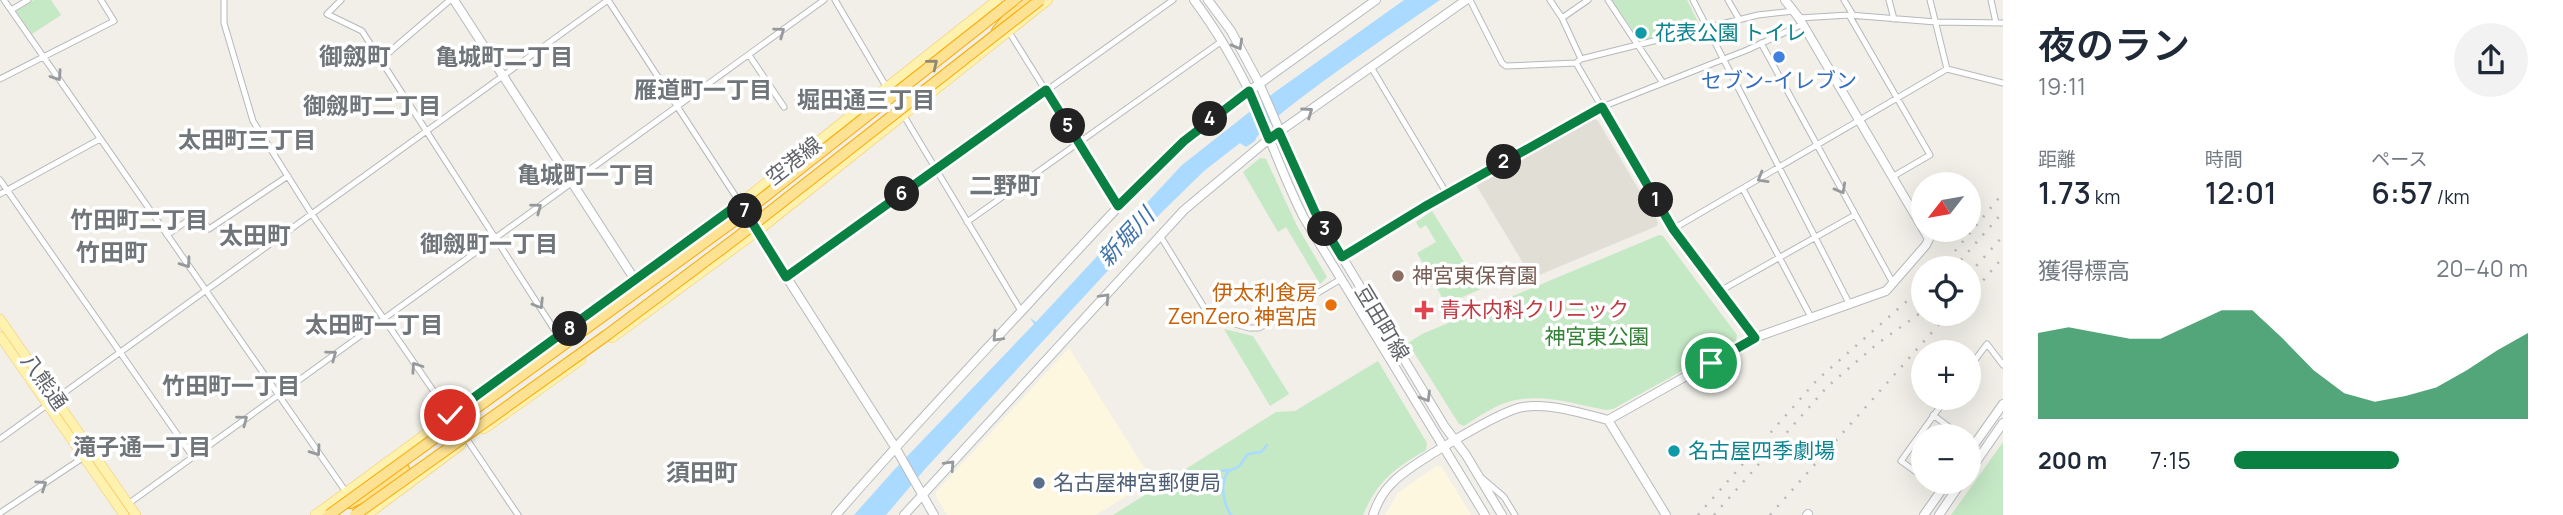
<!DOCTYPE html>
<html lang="ja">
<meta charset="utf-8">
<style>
:root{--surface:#fff;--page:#f2f2f3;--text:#1f2937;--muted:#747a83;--accent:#0b8043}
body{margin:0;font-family:Manrope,"Noto Sans JP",sans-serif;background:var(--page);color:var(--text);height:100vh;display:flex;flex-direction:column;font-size:26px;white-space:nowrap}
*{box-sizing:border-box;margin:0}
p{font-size:23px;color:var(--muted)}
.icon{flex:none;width:38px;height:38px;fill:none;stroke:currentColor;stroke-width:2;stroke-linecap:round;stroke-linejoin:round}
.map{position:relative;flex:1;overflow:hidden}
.drawer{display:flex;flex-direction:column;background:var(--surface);width:560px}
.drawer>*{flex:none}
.needle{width:46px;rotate:239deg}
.buttons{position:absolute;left:1911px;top:172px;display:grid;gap:14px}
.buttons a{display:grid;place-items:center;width:70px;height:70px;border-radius:50%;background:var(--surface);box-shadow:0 7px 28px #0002;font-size:35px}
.pin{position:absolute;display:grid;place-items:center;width:60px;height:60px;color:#fff;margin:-30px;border:4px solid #fff;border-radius:50%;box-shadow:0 2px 7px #0007}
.km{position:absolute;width:35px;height:35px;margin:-18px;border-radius:50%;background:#222;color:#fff;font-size:19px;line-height:35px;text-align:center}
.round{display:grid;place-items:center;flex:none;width:74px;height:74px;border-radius:37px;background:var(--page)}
.overview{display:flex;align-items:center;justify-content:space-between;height:119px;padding:0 35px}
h1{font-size:38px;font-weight:600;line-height:52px}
.metrics{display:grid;grid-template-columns:repeat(3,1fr);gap:10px;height:119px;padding:7px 35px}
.metrics div{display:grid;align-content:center}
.metrics b{font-size:30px;font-weight:600}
.metrics small{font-size:19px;font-weight:400}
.metrics p{font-size:19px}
.chart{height:196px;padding:14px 35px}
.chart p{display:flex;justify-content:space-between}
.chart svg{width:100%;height:126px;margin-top:7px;fill:var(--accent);opacity:.7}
ul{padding:0 35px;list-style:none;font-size:23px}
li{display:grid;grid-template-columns:112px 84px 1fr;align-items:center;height:52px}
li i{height:18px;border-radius:9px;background:var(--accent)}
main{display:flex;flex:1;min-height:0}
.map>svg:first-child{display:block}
.commercial{fill:#fef7e0}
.education{fill:#e1ded6}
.green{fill:#c5e8c5}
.water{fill:#aadaff}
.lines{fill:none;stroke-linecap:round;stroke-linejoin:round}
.stream{stroke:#aadaff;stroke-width:2.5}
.street-casing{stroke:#b5b8bc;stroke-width:7}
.secondary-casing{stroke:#b6babf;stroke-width:10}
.primary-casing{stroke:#f2c960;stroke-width:10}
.highway-casing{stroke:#f9ab00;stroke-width:12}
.street{stroke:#fff;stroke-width:5}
.secondary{stroke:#fff;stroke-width:8}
.primary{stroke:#fff2af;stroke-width:9}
.highway{stroke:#fde293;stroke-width:10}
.rail{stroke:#b6b7b8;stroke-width:2.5;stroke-dasharray:2 9;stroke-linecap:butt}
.highway-bridge-casing{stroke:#f9ab00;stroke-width:12;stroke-linecap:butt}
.highway-bridge{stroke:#fde293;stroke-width:10}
.oneway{stroke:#979a9d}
.oneway2{stroke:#8e8975}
.route-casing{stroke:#fff;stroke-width:14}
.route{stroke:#0b8043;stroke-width:9}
.culture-dot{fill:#0f9aa8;stroke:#fff;stroke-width:2.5}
.shop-dot{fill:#3f7fe0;stroke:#fff;stroke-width:2.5}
.education-dot{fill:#8d6e63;stroke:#fff;stroke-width:2.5}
.food-dot{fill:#e8710a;stroke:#fff;stroke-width:2.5}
.health-dot{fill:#e0444e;stroke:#fff;stroke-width:2.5}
.service-dot{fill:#5c6f8a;stroke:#fff;stroke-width:2.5}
.labels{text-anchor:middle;stroke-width:7;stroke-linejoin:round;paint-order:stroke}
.culture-label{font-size:21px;fill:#0d838f;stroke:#fff;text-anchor:start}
.shop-label{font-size:21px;fill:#366cbe;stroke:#fff}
.street-label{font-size:21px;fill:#5f6368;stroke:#fff}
.education-label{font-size:21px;fill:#785e54;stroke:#fff;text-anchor:start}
.food-label{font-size:21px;fill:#c56008;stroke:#fff;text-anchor:end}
.health-label{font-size:21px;fill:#be3a42;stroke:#fff;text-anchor:start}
.park-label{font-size:21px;fill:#348238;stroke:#fff}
.service-label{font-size:21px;fill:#4e5e75;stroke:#fff;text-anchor:start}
.neighbourhood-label{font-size:23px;font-weight:bold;fill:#70757a;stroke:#fff}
.water-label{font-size:23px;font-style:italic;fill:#4174aa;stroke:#fff}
.quarter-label{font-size:24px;font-weight:bold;fill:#70757a;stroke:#fff}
</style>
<main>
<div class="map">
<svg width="2003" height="515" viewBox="0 0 2003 515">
<rect width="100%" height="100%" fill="#f1efe8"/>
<path class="commercial" d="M 1069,348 L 1152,480 L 1096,515 L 947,515 L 936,496 L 936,492 Z
M 1436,466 L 1442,467 L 1471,515 L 1385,515 L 1398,493 Z"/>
<path class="education" d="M 1594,119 L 1598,121 L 1658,222 L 1657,226 L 1532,278 L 1476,185 Z"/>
<path class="green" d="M 34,0 L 51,0 L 61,15 L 32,34 L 16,11 Z
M 1612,0 L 1687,0 L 1699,24 L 1698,27 L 1640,41 Z
M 1260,158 L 1266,159 L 1297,226 L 1327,277 L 1320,284 L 1286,227 L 1278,232 L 1243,172 Z
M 1432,211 L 1481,289 L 1451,302 L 1447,297 L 1443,299 L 1417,253 L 1436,242 L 1426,225 L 1420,229 L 1416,222 Z
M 1659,235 L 1663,236 L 1737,335 L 1736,341 L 1613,409 L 1606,410 C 1574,404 1540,392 1508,402 C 1492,407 1478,417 1464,426 L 1459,424 L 1408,343 L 1422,334 Z
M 1224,329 L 1253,336 L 1289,394 L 1270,406 Z
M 1378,361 L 1427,443 L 1426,450 C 1394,469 1378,480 1363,515 L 1113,515 L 1276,412 L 1295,411 Z
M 2003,442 L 2003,515 L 1951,515 Z"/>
<path class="water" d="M 1404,0 L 1440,0 C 1413,19 1259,121 1255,141 L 1246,147 L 1240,143 L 1204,171 L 1162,212 L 925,469 L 886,515 L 854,515 L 894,470 L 1034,324 L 1030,318 L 1036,322 L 1182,165 L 1275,92 Z"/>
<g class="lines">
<path class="stream" d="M 1224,483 L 1219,475 L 1221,471 L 1228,470
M 1231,515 C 1224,505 1219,483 1228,472 C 1232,468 1233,470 1238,467 C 1242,464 1244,458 1248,454 L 1261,452 L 1267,445"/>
<g class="street-casing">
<path id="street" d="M 4,0 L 346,492
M 224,0 L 224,23 L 253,121 L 311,213 L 450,415
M 341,0 L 327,14 L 362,31 L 559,337
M 835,0 L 887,88
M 1470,0 L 1502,63 L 1506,66 L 1576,63 L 1581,59 L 1758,15 L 1794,11
M 1550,0 L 1562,18 L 1581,59
M 1608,0 L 1663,83
M 1693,0 L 1850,305
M 1728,0 L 1739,19
M 1844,0 L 1853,15
M 1889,0 L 1894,19
M 1930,0 L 1947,69
M 1991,0 L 1996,23
M 11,10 L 28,0
M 1849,15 L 1930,155 L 1892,177
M 1562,18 L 1588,0
M 1799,18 L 1849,15 L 1936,22 L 2003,23
M 1009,32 L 1118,206
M 1761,43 L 1893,283
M 749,55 L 784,107
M 380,60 L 450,0
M 1576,63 L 1673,229 L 1754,338
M 1371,67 L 1447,194
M 0,79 L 114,21 L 101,0
M 892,96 L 1021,311
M 0,180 L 193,457
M 1743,189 L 1812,319
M 0,194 L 100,139
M 967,222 L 1222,41
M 1673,229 L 1947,69 L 2003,83
M 167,235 L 197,214 L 209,229 L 288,176
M 1161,237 L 1210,317 L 1249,328 L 1259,328 L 1341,279
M 1342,257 L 1425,207 L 1602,107 L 1747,50 L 1803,24
M 786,277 L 1173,0
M 1720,291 L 1855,215
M 1969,368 L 1987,344 L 2003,365
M 1933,415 L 1961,436
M 0,439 L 608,0 L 740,203
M 468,441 L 518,515
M 1923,477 L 1901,461 L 1947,397
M 1483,479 L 1504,497 L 1515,515
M 1928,481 L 1941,491
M 128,504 L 824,0
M 0,513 L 84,457"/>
</g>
<g class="secondary-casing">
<path id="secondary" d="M 454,0 L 635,280
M 1194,0 C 1218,32 1238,67 1255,103 C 1271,141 1285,181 1304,218 L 1485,515
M 1208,0 L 1231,31 L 1259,83 L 1315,212 L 1445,427 L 1466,455 L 1502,515
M 743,209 L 895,447 L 934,515
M 1608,420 L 1666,515
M 1969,452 L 2003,404
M 1969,472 L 2003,423
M 836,515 C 899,442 965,372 1030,302 C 1088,239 1145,175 1209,120 L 1376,0
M 904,515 L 1184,210 L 1269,139 L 1466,0
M 1373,515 C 1377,503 1383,492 1392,483 C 1408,466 1501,410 1523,407 C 1550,403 1582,413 1608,420 L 1754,338 L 1886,291 L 1926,245 L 1929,239 L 1799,18 L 1785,0
M 1807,515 L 1808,514
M 1924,515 L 1948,481
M 1939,515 L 1962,481"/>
</g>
<g class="primary-casing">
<path id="primary" d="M 0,319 L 136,515
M 0,336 L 124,515
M 612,338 L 758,231 L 1048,0
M 484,429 L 581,360
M 315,515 L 740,203 L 997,0
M 367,515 L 461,445"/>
</g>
<g class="highway-casing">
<path id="highway" d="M 997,31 L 1006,20 L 1031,0
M 350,503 L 365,496 L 404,469"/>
</g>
<use href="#street" class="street"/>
<use href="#secondary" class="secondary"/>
<use href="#primary" class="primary"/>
<use href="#highway" class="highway"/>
<path class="rail" d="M 1961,260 L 2003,212
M 1941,268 L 2003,193
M 1969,274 L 2003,236
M 1969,297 L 2003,257
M 1698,515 L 1817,380 L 1923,287
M 1714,515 L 1827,387 L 1877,344 L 1923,311
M 1770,515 L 1949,313"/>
<g class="highway-bridge-casing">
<path id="highway-bridge" d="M 329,515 L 730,224 L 1014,0
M 355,515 L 607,335 L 739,236 L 1040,0"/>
</g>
<use href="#highway-bridge" class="highway-bridge"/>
</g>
<defs><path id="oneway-chevron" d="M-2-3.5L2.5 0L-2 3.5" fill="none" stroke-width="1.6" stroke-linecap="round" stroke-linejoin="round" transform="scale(1.75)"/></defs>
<g class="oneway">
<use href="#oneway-chevron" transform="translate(780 32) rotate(-36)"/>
<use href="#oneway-chevron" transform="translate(1238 45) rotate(61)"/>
<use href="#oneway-chevron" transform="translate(57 76) rotate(56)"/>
<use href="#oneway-chevron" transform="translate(1308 112) rotate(-35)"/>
<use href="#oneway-chevron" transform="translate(1762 178) rotate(150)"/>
<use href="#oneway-chevron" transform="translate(1841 189) rotate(61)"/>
<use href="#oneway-chevron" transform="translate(537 208) rotate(-36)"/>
<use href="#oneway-chevron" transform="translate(186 263) rotate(55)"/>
<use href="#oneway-chevron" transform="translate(1105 298) rotate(-47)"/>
<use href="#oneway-chevron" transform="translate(539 304) rotate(58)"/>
<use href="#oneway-chevron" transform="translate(997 337) rotate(133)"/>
<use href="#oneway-chevron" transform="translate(332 355) rotate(-36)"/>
<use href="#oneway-chevron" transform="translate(416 367) rotate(-124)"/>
<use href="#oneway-chevron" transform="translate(1426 397) rotate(59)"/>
<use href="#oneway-chevron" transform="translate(243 420) rotate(-37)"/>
<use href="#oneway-chevron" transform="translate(316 451) rotate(55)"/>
<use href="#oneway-chevron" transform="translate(950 465) rotate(-47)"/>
<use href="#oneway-chevron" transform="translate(42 485) rotate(-34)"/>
</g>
<use class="oneway2" href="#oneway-chevron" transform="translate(933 64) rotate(-39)"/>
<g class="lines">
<g class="route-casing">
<path id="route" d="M 450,415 L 740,203 L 786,277 L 1046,90 L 1118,206 L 1184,141 L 1249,91 L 1269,139 L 1279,132 L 1315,212 L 1342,257 L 1424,207 L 1602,107 L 1673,229 L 1755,338 L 1711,363"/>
</g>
<use href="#route" class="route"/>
</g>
<g class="culture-dot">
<circle cx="1641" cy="33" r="7"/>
<circle cx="1674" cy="451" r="7"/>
</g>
<circle class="shop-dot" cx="1779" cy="57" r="7"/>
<circle class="education-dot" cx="1398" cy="276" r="7"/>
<circle class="food-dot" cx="1331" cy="305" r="7"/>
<path class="health-dot" d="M1420.5 299.5h7v7h7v7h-7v7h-7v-7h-7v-7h7z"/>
<circle class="service-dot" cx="1039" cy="483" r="7"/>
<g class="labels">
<g class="culture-label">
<text x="1655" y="40">花表公園 トイレ</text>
<text x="1688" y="458">名古屋四季劇場</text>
</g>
<g class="shop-label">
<text x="1779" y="88">セブン-イレブン</text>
</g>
<g class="street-label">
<text transform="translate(794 161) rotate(-38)" y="7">空港線</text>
<text transform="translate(1382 323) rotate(59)" y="7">豆田町線</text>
<text transform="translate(44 382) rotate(55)" y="7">八熊通</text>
</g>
<g class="education-label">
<text x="1412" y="283">神宮東保育園</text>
</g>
<g class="food-label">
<text x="1317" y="300">伊太利食房<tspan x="1317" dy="24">ZenZero 神宮店</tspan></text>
</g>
<g class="health-label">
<text x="1440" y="317">青木内科クリニック</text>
</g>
<g class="park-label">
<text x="1597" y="344">神宮東公園</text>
</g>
<g class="service-label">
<text x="1053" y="490">名古屋神宮郵便局</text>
</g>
<g class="neighbourhood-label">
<text x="504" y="65">亀城町二丁目</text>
<text x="703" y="98">雁道町一丁目</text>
<text x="866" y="108">堀田通三丁目</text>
<text x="372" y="114">御劔町二丁目</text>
<text x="247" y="148">太田町三丁目</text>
<text x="586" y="183">亀城町一丁目</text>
<text x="139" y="228">竹田町二丁目</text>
<text x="489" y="252">御劔町一丁目</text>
<text x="374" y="333">太田町一丁目</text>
<text x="231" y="394">竹田町一丁目</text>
<text x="142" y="455">滝子通一丁目</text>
</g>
<g class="water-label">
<text transform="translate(1126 237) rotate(-47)" y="8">新堀川</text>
</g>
<g class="quarter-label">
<text x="355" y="65">御劔町</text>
<text x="1005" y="194">二野町</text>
<text x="255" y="244">太田町</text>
<text x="112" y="261">竹田町</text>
<text x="702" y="481">須田町</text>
</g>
</g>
</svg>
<div class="buttons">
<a><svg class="needle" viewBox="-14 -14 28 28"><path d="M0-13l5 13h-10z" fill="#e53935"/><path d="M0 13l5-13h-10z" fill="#747a83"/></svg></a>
<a><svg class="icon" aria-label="locate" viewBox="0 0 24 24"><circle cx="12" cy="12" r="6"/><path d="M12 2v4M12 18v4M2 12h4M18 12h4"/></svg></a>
<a>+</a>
<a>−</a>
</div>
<div class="pin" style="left:1711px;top:363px;background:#1e9e55"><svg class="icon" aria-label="arrive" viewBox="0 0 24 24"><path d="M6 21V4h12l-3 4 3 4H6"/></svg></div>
<div class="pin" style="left:450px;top:415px;background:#d93025"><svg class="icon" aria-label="check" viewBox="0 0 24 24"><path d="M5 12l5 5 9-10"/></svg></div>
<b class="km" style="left:1656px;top:200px">1</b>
<b class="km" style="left:1504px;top:162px">2</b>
<b class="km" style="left:1325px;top:229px">3</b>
<b class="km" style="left:1210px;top:119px">4</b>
<b class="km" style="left:1068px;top:126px">5</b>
<b class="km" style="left:902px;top:194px">6</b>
<b class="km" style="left:745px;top:211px">7</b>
<b class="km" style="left:570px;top:329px">8</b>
</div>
<section class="drawer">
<div class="overview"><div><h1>夜のラン</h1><p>19:11</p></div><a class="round"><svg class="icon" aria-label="share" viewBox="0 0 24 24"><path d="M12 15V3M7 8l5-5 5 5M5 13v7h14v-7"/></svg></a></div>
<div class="metrics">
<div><p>距離</p><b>1.73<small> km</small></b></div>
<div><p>時間</p><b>12:01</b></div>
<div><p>ペース</p><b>6:57<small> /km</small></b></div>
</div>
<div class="chart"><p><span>獲得標高</span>20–40 m</p>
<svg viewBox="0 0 160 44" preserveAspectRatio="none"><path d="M0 44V14L10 12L20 14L30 16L40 16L50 11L60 6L70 6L80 16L90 27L100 35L110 38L120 36L130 33L140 27L150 20L160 14V44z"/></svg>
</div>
<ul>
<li><b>200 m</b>7:15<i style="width:56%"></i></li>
</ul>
</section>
</main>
